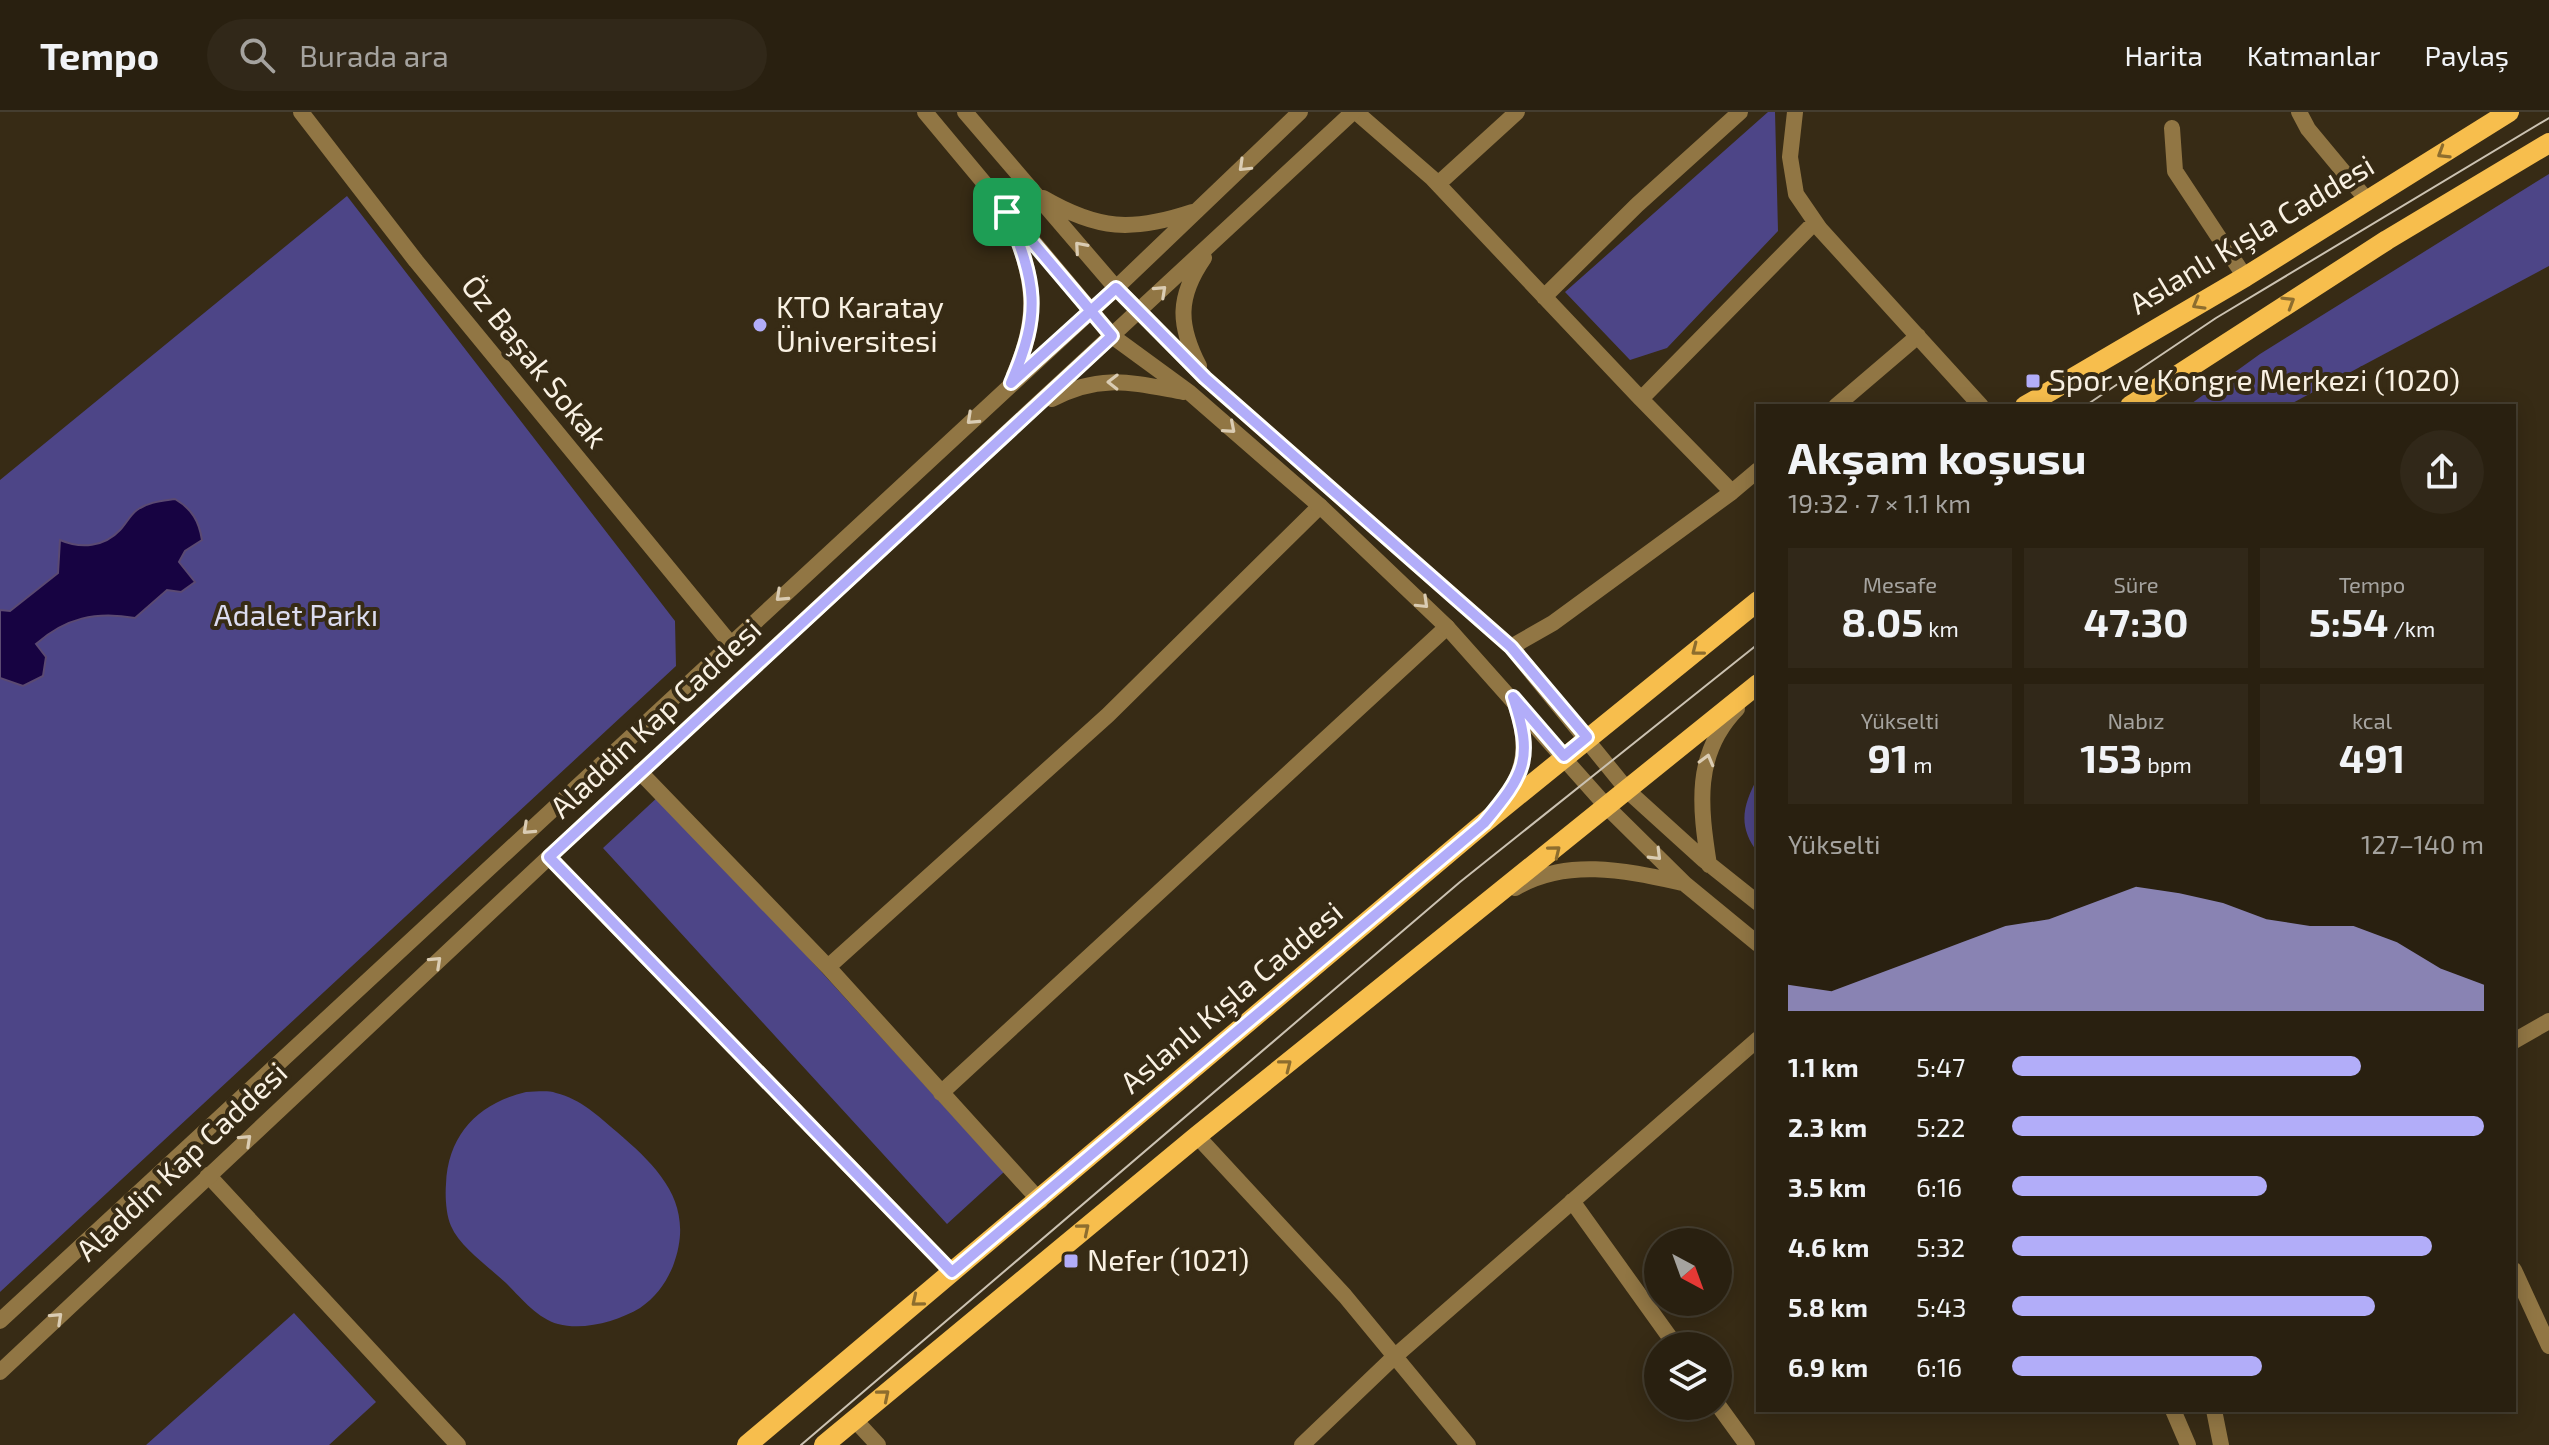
<!DOCTYPE html>
<html lang="tr">
<meta charset="utf-8">
<style>
:root{--surface:#292010;--page:#312819;--text:#f1f3f6;--muted:#a5a39f;--line:#453e30;--accent:#b2adf9}
body{margin:0;font-family:"Exo 2",sans-serif;background:var(--page);color:var(--text);height:100vh;display:flex;flex-direction:column;font-size:30px;white-space:nowrap}
*{box-sizing:border-box;margin:0}
p{font-size:26px;color:var(--muted)}
.icon{flex:none;width:44px;height:44px;fill:none;stroke:currentColor;stroke-width:2;stroke-linecap:round;stroke-linejoin:round}
.map{position:relative;flex:1;overflow:hidden}
.drawer{position:absolute;left:1756px;top:292px;width:760px;height:1008px;display:flex;flex-direction:column;background:var(--surface);border-radius:0px;box-shadow:0 4px 20px #0003,0 0 0 2px var(--line)}
.drawer>*{flex:none}
.needle{width:52px;rotate:139deg}
.controls{position:absolute;left:1644px;top:1116px;display:grid;gap:16px}
.controls a{display:grid;place-items:center;width:88px;height:88px;border-radius:50%;background:var(--surface);box-shadow:0 4px 20px #0003,0 0 0 2px var(--line);font-size:40px}
.pin{position:absolute;display:grid;place-items:center;width:68px;height:68px;color:#fff;margin:-34px;border-radius:16px;box-shadow:0 4px 12px #0006}
.round{display:grid;place-items:center;flex:none;width:84px;height:84px;border-radius:42px;background:var(--page)}
.headline{display:flex;align-items:center;justify-content:space-between;height:136px;padding:0 32px}
h1{font-size:44px;font-weight:700;line-height:60px}
.figures{display:grid;grid-template-columns:repeat(3,1fr);gap:12px;height:136px;padding:8px 32px}
.figures div{display:grid;align-content:center;border-radius:0px;background:var(--page);text-align:center}
.figures b{font-size:40px;font-weight:700}
.figures small{font-size:22px;font-weight:400}
.figures p{font-size:22px}
.chart{height:224px;padding:16px 32px}
.chart p{display:flex;justify-content:space-between}
.chart svg{width:100%;height:144px;margin-top:8px;fill:var(--accent);opacity:.7}
ul{padding:0 32px;list-style:none;font-size:26px}
li{display:grid;grid-template-columns:128px 96px 1fr;align-items:center;height:60px}
li i{height:20px;border-radius:10px;background:var(--accent)}
header{display:flex;align-items:center;gap:48px;box-sizing:border-box;height:112px;padding:0 40px;background:var(--surface);border-bottom:2px solid var(--line)}
header strong{font-size:38px}
nav{display:flex;gap:44px;margin-inline-start:auto;font-size:28px}
.search{width:560px;height:72px;background:var(--page);display:flex;align-items:center;gap:20px;box-sizing:border-box;padding:0 28px;border-radius:44px;color:var(--muted);font-size:30px}
.map>svg:first-child{display:block}
.green{fill:#4d4587}
.water{fill:#170342;stroke:#5b4a72;stroke-width:2}
.lines{fill:none;stroke-linecap:round;stroke-linejoin:round}
.minor{stroke:#917644;stroke-width:16}
.tertiary{stroke:#917644;stroke-width:16}
.primary{stroke:#f7be4d;stroke-width:20}
.tram{stroke:#cbc2b2;stroke-width:2}
.oneway{stroke:#8d6d2e}
.oneway2{stroke:#daccb3}
.route-casing{stroke:#fff;stroke-width:16}
.route{stroke:#b2adf9;stroke-width:10}
.poi-dot{fill:#b2adf9;stroke:#372b15;stroke-width:3}
.labels{text-anchor:middle;stroke-width:8;stroke-linejoin:round;paint-order:stroke}
.street-label{font-size:30px;fill:#f9f1e3;stroke:#372b15}
.poi-label{font-size:30px;fill:#f9f1e3;stroke:#372b15;text-anchor:start}
.park-label{font-size:30px;fill:#dcdcf0;stroke:#372b15}
</style>
<header>
<strong>Tempo</strong>
<div class="search"><svg class="icon" aria-label="search" viewBox="0 0 24 24"><circle cx="10" cy="10" r="6"/><path d="M15 15l6 6"/></svg>Burada ara</div>
<nav><a>Harita</a><a>Katmanlar</a><a>Paylaş</a></nav>
</header>
<div class="map">
<svg width="2549" height="1333" viewBox="0 0 2549 1333">
<rect width="100%" height="100%" fill="#372b15"/>
<path class="green" d="M 1768,0 L 1775,0 L 1778,119 L 1667,236 L 1630,248 L 1565,180 Z
M 2549,62 L 2549,154 L 2287,294 L 2188,294 L 2260,242 Z
M 347,84 L 675,509 L 676,554 L 0,1180 L 0,368 Z
M 1758,665 L 1758,741 C 1737,714 1743,693 1758,665 Z
M 660,683 L 1004,1060 L 947,1112 L 603,736 Z
M 526,980 C 536,980 547,978 556,981 C 581,987 598,1004 617,1020 C 660,1057 696,1093 673,1154 C 666,1171 656,1185 640,1196 C 618,1209 584,1219 558,1212 C 538,1207 520,1185 506,1171 C 489,1155 460,1135 451,1114 C 446,1103 445,1084 446,1072 C 448,1022 479,991 526,980 Z
M 294,1201 L 376,1290 L 329,1333 L 146,1333 Z"/>
<path class="water" d="M 175,387 C 192,397 199,409 202,428 L 185,439 L 179,450 L 195,470 L 181,480 L 167,478 L 135,506 C 96,499 65,506 36,532 L 46,545 L 43,564 L 23,574 L 0,566 L 0,498 L 10,499 L 58,461 L 60,428 C 81,437 104,435 120,418 C 126,412 130,403 137,398 C 148,390 162,389 175,387 Z"/>
<g class="lines">
<path class="minor" d="M 301,0 L 416,149 L 730,531
M 1356,0 L 1432,66 L 1641,287 L 1815,110
M 1795,0 L 1790,45 L 1796,82 L 1820,117 L 1981,294
M 2299,0 L 2308,17 L 2367,88
M 2172,16 L 2175,59 L 2245,165
M 1438,72 L 1517,0
M 1544,185 L 1637,93 L 1740,0
M 1836,294 L 1918,224
M 1732,380 L 1758,358
M 1511,535 L 1553,511 L 1732,380 L 1641,287
M 640,660 L 828,855 L 1040,1089
M 549,745 L 952,1160
M 828,855 L 1108,603 L 1320,394
M 2514,929 L 2549,909
M 941,981 L 1447,515
M 1197,1024 L 1345,1184 L 1468,1333
M 208,1063 L 458,1333
M 1572,1089 L 1676,1234
M 2514,1158 L 2549,1234
M 1718,1293 L 1747,1333
M 854,1307 L 878,1333
M 1302,1333 L 1393,1246 L 1758,927"/>
<path class="tertiary" d="M 925,0 L 1112,224 L 1190,281 L 1320,394 L 1447,515 L 1608,696 L 1685,772 L 1758,832
M 965,0 L 1116,176 L 1205,266 L 1511,535 L 1629,680 L 1704,748 L 1758,791
M 1043,86 C 1098,118 1132,120 1192,100
M 1014,117 C 1036,172 1038,209 1014,263
M 1199,254 C 1178,213 1177,185 1204,146
M 1052,287 C 1101,261 1133,271 1184,280
M 1503,688 C 1527,659 1528,628 1516,594
M 1709,753 C 1700,695 1693,642 1737,597
M 1515,776 C 1568,745 1627,759 1683,771
M 0,1209 L 1116,176 L 1300,0
M 0,1260 L 549,745 L 1353,0
M 2173,1298 L 2188,1333
M 2214,1298 L 2221,1333"/>
<path class="primary" d="M 2025,294 L 2245,165 L 2509,0
M 2130,294 L 2387,128 L 2549,31
M 747,1333 L 1484,711 L 1758,489
M 824,1333 L 1197,1024 L 1758,572"/>
<path class="tram" d="M 2085,294 L 2216,206 L 2549,6
M 801,1333 L 1460,770 L 1758,532"/>
</g>
<defs><path id="oneway-chevron" d="M-2-3.5L2.5 0L-2 3.5" fill="none" stroke-width="1.6" stroke-linecap="round" stroke-linejoin="round" transform="scale(2)"/></defs>
<g class="oneway">
<use href="#oneway-chevron" transform="translate(2443 41) rotate(148)"/>
<use href="#oneway-chevron" transform="translate(2289 190) rotate(-32)"/>
<use href="#oneway-chevron" transform="translate(2198 192) rotate(150)"/>
<use href="#oneway-chevron" transform="translate(1697 538) rotate(142)"/>
<use href="#oneway-chevron" transform="translate(1555 739) rotate(-39)"/>
<use href="#oneway-chevron" transform="translate(1286 953) rotate(-38)"/>
<use href="#oneway-chevron" transform="translate(1084 1117) rotate(-40)"/>
<use href="#oneway-chevron" transform="translate(917 1189) rotate(140)"/>
<use href="#oneway-chevron" transform="translate(884 1283) rotate(-40)"/>
</g>
<g class="oneway2">
<use href="#oneway-chevron" transform="translate(1244 54) rotate(136)"/>
<use href="#oneway-chevron" transform="translate(1080 135) rotate(-131)"/>
<use href="#oneway-chevron" transform="translate(1161 179) rotate(-43)"/>
<use href="#oneway-chevron" transform="translate(1113 270) rotate(-179)"/>
<use href="#oneway-chevron" transform="translate(972 307) rotate(137)"/>
<use href="#oneway-chevron" transform="translate(1230 316) rotate(41)"/>
<use href="#oneway-chevron" transform="translate(781 484) rotate(137)"/>
<use href="#oneway-chevron" transform="translate(1423 491) rotate(44)"/>
<use href="#oneway-chevron" transform="translate(1707 648) rotate(-75)"/>
<use href="#oneway-chevron" transform="translate(528 717) rotate(137)"/>
<use href="#oneway-chevron" transform="translate(1656 743) rotate(45)"/>
<use href="#oneway-chevron" transform="translate(436 850) rotate(-43)"/>
<use href="#oneway-chevron" transform="translate(246 1028) rotate(-43)"/>
<use href="#oneway-chevron" transform="translate(57 1206) rotate(-43)"/>
</g>
<g class="lines">
<g class="route-casing">
<path id="route" d="M 1007,100 L 1112,224 L 549,745 L 952,1160 L 1484,711 C 1525,662 1534,647 1513,585 L 1564,644 L 1587,625 L 1511,535 L 1205,266 L 1116,176 L 1011,271 C 1042,199 1036,172 1007,100"/>
</g>
<use href="#route" class="route"/>
</g>
<g class="poi-dot">
<circle cx="760" cy="213" r="8"/>
<rect x="2025" y="261" width="16" height="16" rx="4"/>
<rect x="1063" y="1141" width="16" height="16" rx="4"/>
</g>
<g class="labels">
<g class="street-label">
<text transform="translate(2252 123) rotate(-31)" y="10">Aslanlı Kışla Caddesi</text>
<text transform="translate(534 250) rotate(51)" y="10">Öz Başak Sokak</text>
<text transform="translate(656 607) rotate(-43)" y="10">Aladdin Kap Caddesi</text>
<text transform="translate(1232 886) rotate(-40)" y="10">Aslanlı Kışla Caddesi</text>
<text transform="translate(182 1050) rotate(-43)" y="10">Aladdin Kap Caddesi</text>
</g>
<g class="poi-label">
<text x="776" y="206">KTO Karatay<tspan x="776" dy="34">Üniversitesi</tspan></text>
<text x="2049" y="279">Spor ve Kongre Merkezi (1020)</text>
<text x="1087" y="1159">Nefer (1021)</text>
</g>
<g class="park-label">
<text x="296" y="514">Adalet Parkı</text>
</g>
</g>
</svg>
<div class="controls">
<a><svg class="needle" viewBox="-14 -14 28 28"><path d="M0-13l5 13h-10z" fill="#e53935"/><path d="M0 13l5-13h-10z" fill="#a5a39f"/></svg></a>
<a><svg class="icon" aria-label="layers" viewBox="0 0 24 24"><path d="M12 4l9 5-9 5-9-5zM3 14l9 5 9-5"/></svg></a>
</div>
<div class="pin" style="left:1007px;top:100px;background:#1e9e55"><svg class="icon" aria-label="arrive" viewBox="0 0 24 24"><path d="M6 21V4h12l-3 4 3 4H6"/></svg></div>
<section class="drawer">
<div class="headline"><div><h1>Akşam koşusu</h1><p>19:32 · 7 × 1.1 km</p></div><a class="round"><svg class="icon" aria-label="share" viewBox="0 0 24 24"><path d="M12 15V3M7 8l5-5 5 5M5 13v7h14v-7"/></svg></a></div>
<div class="figures">
<div><p>Mesafe</p><b>8.05<small> km</small></b></div>
<div><p>Süre</p><b>47:30</b></div>
<div><p>Tempo</p><b>5:54<small> /km</small></b></div>
</div>
<div class="figures">
<div><p>Yükselti</p><b>91<small> m</small></b></div>
<div><p>Nabız</p><b>153<small> bpm</small></b></div>
<div><p>kcal</p><b>491</b></div>
</div>
<div class="chart"><p><span>Yükselti</span>127–140 m</p>
<svg viewBox="0 0 160 44" preserveAspectRatio="none"><path d="M0 44V36L10 38L20 33L30 28L40 23L50 18L60 16L70 11L80 6L90 8L100 11L110 16L120 18L130 18L140 23L150 31L160 36V44z"/></svg>
</div>
<ul>
<li><b>1.1 km</b>5:47<i style="width:74%"></i></li>
<li><b>2.3 km</b>5:22<i style="width:100%"></i></li>
<li><b>3.5 km</b>6:16<i style="width:54%"></i></li>
<li><b>4.6 km</b>5:32<i style="width:89%"></i></li>
<li><b>5.8 km</b>5:43<i style="width:77%"></i></li>
<li><b>6.9 km</b>6:16<i style="width:53%"></i></li>
</ul>
</section>
</div>
